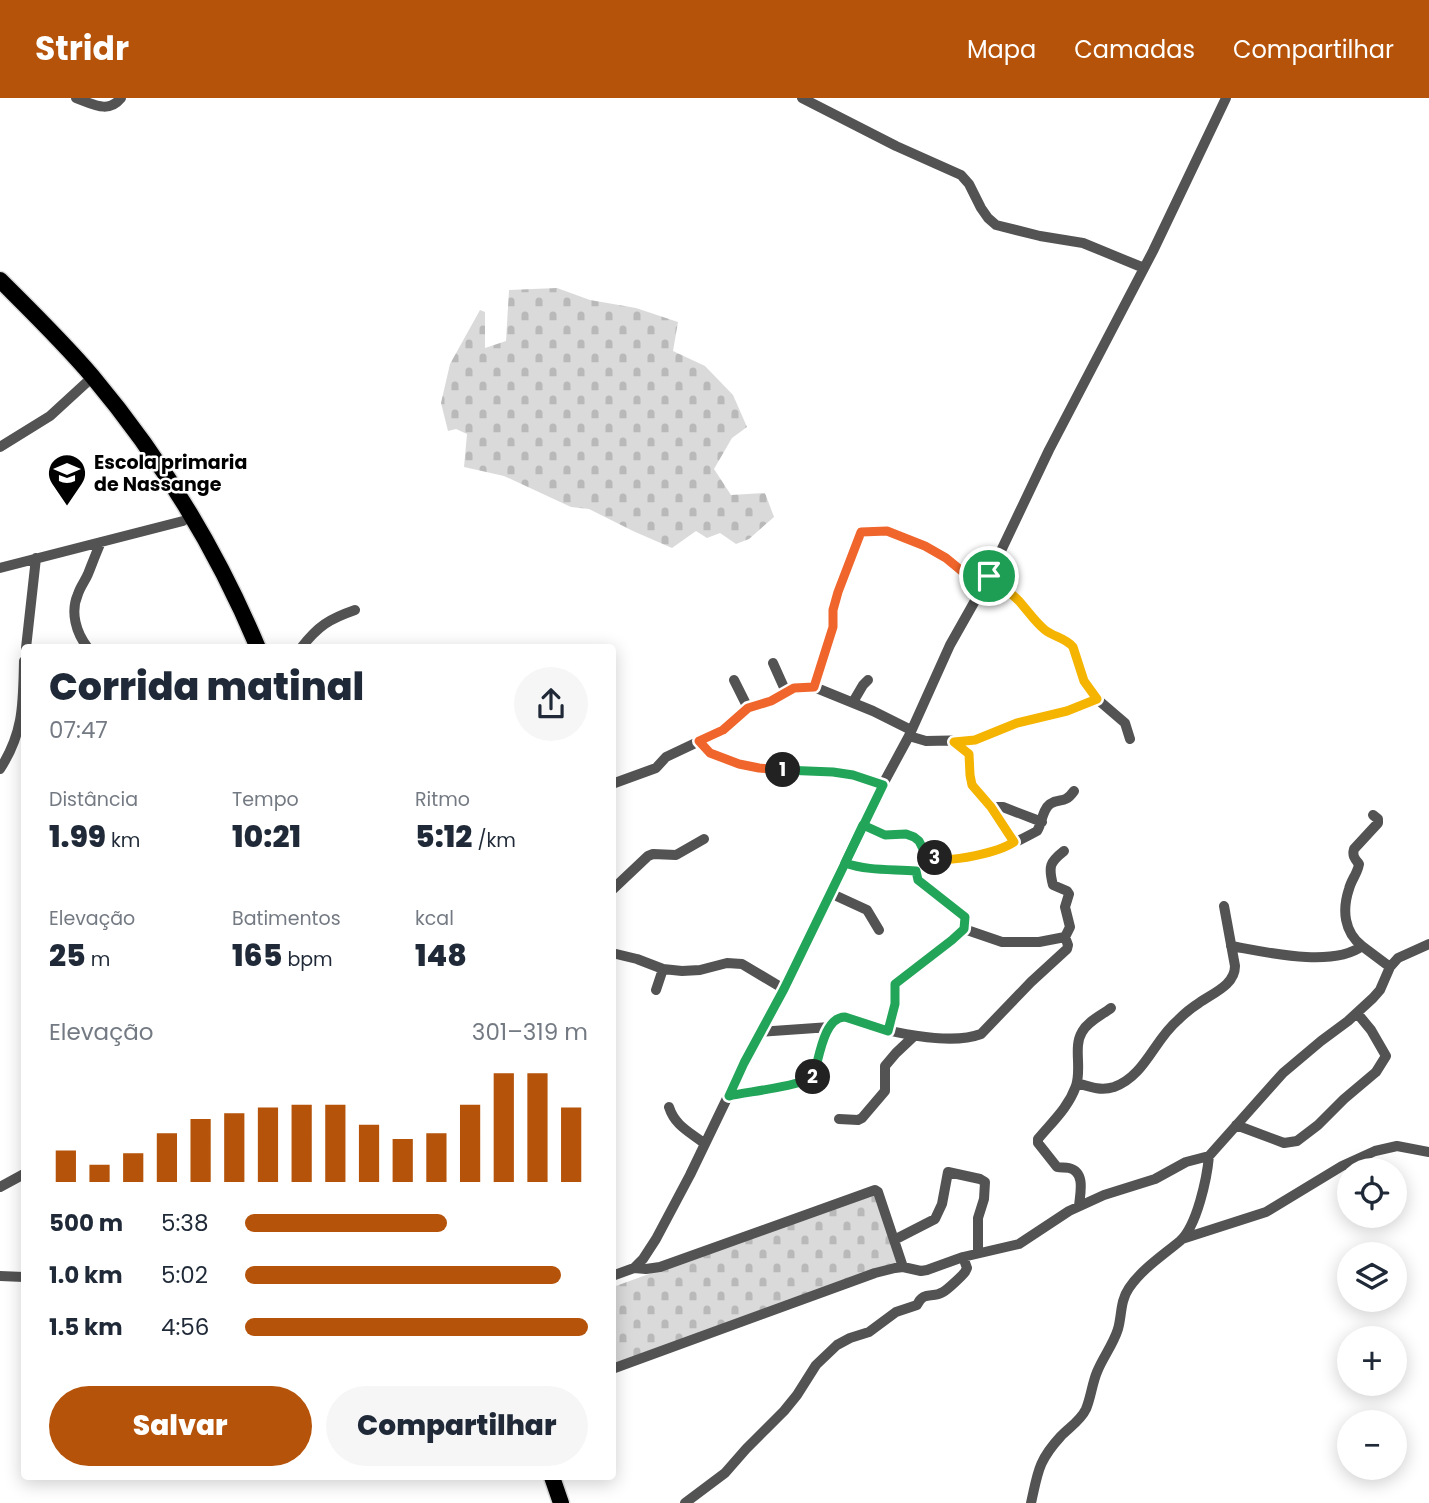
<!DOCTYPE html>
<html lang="pt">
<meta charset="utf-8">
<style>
:root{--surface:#fff;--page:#f6f6f7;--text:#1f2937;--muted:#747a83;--accent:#b45309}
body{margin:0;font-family:Poppins,sans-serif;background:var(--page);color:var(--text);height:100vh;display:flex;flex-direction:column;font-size:26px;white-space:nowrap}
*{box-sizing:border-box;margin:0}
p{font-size:23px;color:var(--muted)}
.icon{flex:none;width:38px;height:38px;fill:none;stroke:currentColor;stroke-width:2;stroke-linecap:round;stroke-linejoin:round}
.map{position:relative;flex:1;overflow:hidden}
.sheet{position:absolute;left:21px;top:546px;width:595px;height:836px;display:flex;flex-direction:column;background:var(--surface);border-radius:7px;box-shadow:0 4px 18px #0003}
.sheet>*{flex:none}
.controls{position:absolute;left:1337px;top:1060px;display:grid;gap:14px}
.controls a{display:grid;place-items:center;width:70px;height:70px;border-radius:50%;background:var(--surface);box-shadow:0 4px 18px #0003;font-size:35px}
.pin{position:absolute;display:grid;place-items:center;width:60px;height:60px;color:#fff;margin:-30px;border:4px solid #fff;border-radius:50%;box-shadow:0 2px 7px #0007}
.km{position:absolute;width:35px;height:35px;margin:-18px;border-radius:50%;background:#222;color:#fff;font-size:19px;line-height:35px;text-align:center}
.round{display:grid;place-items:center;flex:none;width:74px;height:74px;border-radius:37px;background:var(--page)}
.summary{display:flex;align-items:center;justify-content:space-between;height:119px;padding:0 28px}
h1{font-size:38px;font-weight:800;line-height:52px}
.metrics{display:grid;grid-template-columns:repeat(3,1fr);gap:10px;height:119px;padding:7px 28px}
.metrics div{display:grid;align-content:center}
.metrics b{font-size:30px;font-weight:800}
.metrics small{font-size:19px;font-weight:400}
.metrics p{font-size:19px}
.chart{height:196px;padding:14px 28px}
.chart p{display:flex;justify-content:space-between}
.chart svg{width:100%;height:126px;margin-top:7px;stroke:var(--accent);stroke-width:6}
.button{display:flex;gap:14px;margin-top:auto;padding:14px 28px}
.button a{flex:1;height:80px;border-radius:42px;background:var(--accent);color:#fff;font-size:28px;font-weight:800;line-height:80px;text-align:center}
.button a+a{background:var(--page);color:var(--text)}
ul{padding:0 28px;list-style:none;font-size:23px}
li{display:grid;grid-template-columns:112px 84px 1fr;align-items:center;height:52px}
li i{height:18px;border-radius:9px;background:var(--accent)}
header{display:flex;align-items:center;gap:42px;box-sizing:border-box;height:98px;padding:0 35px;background:var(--accent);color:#fff}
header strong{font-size:33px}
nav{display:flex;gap:38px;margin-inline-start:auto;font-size:24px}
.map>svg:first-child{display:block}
.cemetery{fill:url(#cemetery-stones)}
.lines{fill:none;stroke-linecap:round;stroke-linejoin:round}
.highway-casing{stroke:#dbdbdb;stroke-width:19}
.minor{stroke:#535353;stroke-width:10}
.highway{stroke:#000;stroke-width:16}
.split-1-casing{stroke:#fff;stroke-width:14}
.split-2-casing{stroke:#fff;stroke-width:14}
.split-3-casing{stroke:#fff;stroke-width:14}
.split-4-casing{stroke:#fff;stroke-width:14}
.split-1{stroke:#f0652b;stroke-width:9}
.split-2{stroke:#22a559;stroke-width:9}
.split-3{stroke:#22a559;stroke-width:9}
.split-4{stroke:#f5b400;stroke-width:9}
.labels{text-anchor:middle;stroke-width:5;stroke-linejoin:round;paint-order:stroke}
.poi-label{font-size:19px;font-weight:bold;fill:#000;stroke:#fff;text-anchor:start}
</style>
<header>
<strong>Stridr</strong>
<nav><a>Mapa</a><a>Camadas</a><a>Compartilhar</a></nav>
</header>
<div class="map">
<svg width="1429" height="1405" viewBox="0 0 1429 1405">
<defs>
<pattern id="cemetery-stones" width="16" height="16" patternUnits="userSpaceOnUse" patternTransform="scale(1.75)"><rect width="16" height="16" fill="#dadada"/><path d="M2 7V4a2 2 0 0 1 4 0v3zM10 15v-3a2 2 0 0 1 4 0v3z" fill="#b9b9b9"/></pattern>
</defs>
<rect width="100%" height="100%" fill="#fff"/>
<path class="cemetery" d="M 557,190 L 590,202 L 636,210 L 678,224 L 673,253 L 705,268 L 733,297 L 747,329 L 732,340 L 714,371 L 731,397 L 765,395 L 774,419 L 749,441 L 736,446 L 720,435 L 707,440 L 696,433 L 672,450 L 633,433 L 589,411 L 571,409 L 504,378 L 464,369 L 467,336 L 456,331 L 448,333 L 441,305 L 450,266 L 480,212 L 485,214 L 485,250 L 506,243 L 509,192 Z
M 881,1092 L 904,1163 L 613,1268 L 613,1189 Z"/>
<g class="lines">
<g class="highway-casing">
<path id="highway" d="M 0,182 C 31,213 63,244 92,278 C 160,359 217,452 258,550
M 552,1379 L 561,1405"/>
</g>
<path class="minor" d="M 76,0 C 93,6 108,16 121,0
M 802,0 L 896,48 L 961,77 L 969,86 L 981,110 L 988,120 L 996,127 L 1040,138 L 1083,145 L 1144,170
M 0,349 L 50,318 L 86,285
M 0,470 L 183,423
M 989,478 L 1004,489 L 1018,502 L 1044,530 L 1052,537 L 1070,545 L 1073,549 L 1081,575 L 1088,591 L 1097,601 L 1125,625 L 1130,641
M 26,550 L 36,460
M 88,550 C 76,535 70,514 78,496 C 80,489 85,483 88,476 C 92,466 96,455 101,444
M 301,550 C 318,528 329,521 355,512
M 773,565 L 786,594
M 734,582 L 748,610
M 814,589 L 831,536 L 833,512 L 838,494 L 861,434 L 887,433 L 925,448 L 946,460 L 969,479 L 983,488
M 853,604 L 863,587 L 868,582
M 909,638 L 926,643 L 975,642 L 1017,625 L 1067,613 L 1097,601
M 699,643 L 710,655 L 739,666 L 768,671 L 833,674 L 853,677 L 883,687
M 954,644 L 969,656 L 970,677 L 972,687 L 991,709 L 1014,744
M 0,671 C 24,634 23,605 24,563
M 612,686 L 656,670 L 666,659 L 723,632 L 748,610 L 771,603 L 794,591 L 814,589 L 873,613 L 911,632
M 991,709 L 1003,709 L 1042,724
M 863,727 C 869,730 876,735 883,737 C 892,739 901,734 910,737 C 924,742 921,757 938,762 C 950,765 996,754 1008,748 C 1018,743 1028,738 1037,733 C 1042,726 1042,712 1050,706 C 1060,699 1064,707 1074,693
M 845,765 C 869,773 891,771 916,773 L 918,782 L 965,819 L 964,831 L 931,860 L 895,886 L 895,906 L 888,933
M 612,792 L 648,758 L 653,756 L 676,757 L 704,741
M 830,795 L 867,812 L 879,832
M 964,831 L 1002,844 L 1039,844 L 1065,839 L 1070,829 L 1065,809 L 1069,796 L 1067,793 L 1053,787 C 1048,768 1050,764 1064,753
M 1231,848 C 1265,854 1333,870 1362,848 L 1390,869
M 1362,848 C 1344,834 1342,812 1349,791 C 1351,783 1356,777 1358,770 L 1359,766 C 1355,761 1352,758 1354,751 L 1378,725 L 1378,721 L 1373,717
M 612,855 L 637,861 L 663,871
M 656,892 L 663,871 L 682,873 L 700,872 L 727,865 L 742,866 L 784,891
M 759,934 L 830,929
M 1077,985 C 1090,989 1101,993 1114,989 C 1145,978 1154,942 1178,922 C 1184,916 1191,910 1199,905 C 1213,895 1235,887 1235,868 L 1224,808
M 729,998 L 792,987 L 808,983 L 813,979 L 822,947 L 830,929 L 836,920 C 849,918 861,925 873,929 C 902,936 952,947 981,936 L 1031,884 L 1067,851 L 1068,847 L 1065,839
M 669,1009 C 675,1028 690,1034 705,1046
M 839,1021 L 858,1022 L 862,1020 L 885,993 L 885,968 L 896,955 L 913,939
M 1236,1027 L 1284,1045 L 1297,1043 L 1318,1027 L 1344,1001 L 1376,974 L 1386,958 L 1371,932 L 1357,915
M 0,1089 L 24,1076
M 1079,1108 C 1080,1096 1086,1074 1069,1070 C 1065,1069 1061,1070 1057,1069 L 1038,1045 L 1038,1041 C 1053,1023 1068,1010 1076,988 C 1082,970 1073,949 1082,934 C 1088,923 1102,917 1111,910
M 1182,1141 L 1266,1114 L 1342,1068 L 1375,1053 L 1397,1048 L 1429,1054
M 894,1142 L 903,1169
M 634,1170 L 646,1171 L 660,1169 L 875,1092 L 878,1094 L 894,1142 L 935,1121 L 942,1106 L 948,1074 L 980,1081 L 985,1084 L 984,1101 L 978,1120 L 978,1155
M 0,1178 L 24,1179
M 612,1178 L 634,1170 L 643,1161 L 656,1141 L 690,1077 L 744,965 L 784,891 L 876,699 L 909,638 L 950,547 L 989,478 L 1049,352 L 1153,153 L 1226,0
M 612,1271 L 875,1175 L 895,1170 L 903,1169 L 921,1173 L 927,1172 L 963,1159 L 1019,1146 L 1069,1113 L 1104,1097 L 1155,1081 L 1186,1064 L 1209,1058 L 1283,975 L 1321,943 L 1348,923 L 1373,900 L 1380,892 L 1390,869 L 1398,860 L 1429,846
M 685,1405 L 725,1375 L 746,1351 L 784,1313 L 797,1297 L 816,1267 L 837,1247 L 850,1240 L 869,1234 L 896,1214 L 917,1207 C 924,1192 932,1201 943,1194 C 947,1192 962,1178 965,1174 L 967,1170 L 963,1159
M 1031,1405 C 1038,1374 1038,1363 1061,1338 C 1070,1329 1081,1322 1086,1311 C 1091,1299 1092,1286 1097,1274 C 1103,1259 1113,1247 1118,1231 C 1122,1217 1120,1203 1129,1190 C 1142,1171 1162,1158 1180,1143 C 1197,1128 1207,1080 1209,1058"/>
<use href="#highway" class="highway"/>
</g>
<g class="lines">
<g class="split-1-casing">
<path id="split-1" d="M 783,672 L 759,670 L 739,666 L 710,655 L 699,643 L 723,632 L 748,610 L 771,603 L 794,590 L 814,589 L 833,529 L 833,512 L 838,494 L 861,434 L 887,433 L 925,448 L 946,460 L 969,479 L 984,488 L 989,478"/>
</g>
<g class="split-2-casing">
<path id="split-2" d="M 783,672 L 833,674 L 853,677 L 883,687 L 784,891 L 744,965 L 729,998 C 746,994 801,988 813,979"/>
</g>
<g class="split-3-casing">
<path id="split-3" d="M 813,979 C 819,963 823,919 845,919 L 888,933 L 895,906 L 895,886 L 952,842 L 964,831 L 965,819 L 918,782 L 916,773 C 892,771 868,773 845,765 L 863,727 L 885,737 L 906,736 L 914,739 L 919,743 L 925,755 L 935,760"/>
</g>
<g class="split-4-casing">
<path id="split-4" d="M 935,760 C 952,765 999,754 1014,744 L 991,709 L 972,687 L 970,677 L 969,656 L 954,644 L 975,642 L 1017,625 L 1067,613 L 1097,601 L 1084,583 L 1073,549 C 1066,540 1054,539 1045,532 C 1035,524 1028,513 1019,503 C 1010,494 999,486 989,478"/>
</g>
<use href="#split-1" class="split-1"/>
<use href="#split-2" class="split-2"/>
<use href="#split-3" class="split-3"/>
<use href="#split-4" class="split-4"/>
</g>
<defs>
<g id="school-pin" transform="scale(2.0125)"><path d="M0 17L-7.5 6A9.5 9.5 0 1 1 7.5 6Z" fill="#000" stroke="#fff"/><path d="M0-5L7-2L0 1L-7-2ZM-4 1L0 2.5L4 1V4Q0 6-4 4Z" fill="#fff"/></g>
</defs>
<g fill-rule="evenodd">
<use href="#school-pin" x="67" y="375"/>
</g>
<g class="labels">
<g class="poi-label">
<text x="94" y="371">Escola primaria<tspan x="94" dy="22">de Nassange</tspan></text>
</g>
</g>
</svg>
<div class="controls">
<a><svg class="icon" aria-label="locate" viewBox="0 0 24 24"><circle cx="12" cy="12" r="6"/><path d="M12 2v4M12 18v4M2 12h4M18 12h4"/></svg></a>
<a><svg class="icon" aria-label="layers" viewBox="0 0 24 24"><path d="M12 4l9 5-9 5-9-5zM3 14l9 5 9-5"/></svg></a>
<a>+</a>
<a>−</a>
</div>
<div class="pin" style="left:989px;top:478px;background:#1e9e55"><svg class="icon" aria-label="arrive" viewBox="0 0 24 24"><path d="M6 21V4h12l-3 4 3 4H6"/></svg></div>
<b class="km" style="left:783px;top:672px">1</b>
<b class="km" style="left:813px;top:979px">2</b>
<b class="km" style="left:935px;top:760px">3</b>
<section class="sheet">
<div class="summary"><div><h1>Corrida matinal</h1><p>07:47</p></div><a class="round"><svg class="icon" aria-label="share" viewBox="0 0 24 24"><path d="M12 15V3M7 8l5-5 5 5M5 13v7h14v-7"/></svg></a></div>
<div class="metrics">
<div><p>Distância</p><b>1.99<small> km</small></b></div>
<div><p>Tempo</p><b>10:21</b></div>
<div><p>Ritmo</p><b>5:12<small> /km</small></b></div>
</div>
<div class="metrics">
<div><p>Elevação</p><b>25<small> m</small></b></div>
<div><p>Batimentos</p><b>165<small> bpm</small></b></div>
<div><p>kcal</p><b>148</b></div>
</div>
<div class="chart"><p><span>Elevação</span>301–319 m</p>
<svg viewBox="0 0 160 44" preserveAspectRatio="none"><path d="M5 44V33M15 44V38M25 44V34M35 44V27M45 44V22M55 44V20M65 44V18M75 44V17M85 44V17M95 44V24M105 44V29M115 44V27M125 44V17M135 44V6M145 44V6M155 44V18"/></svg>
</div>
<ul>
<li><b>500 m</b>5:38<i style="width:59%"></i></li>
<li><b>1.0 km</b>5:02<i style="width:92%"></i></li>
<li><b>1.5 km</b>4:56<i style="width:100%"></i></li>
</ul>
<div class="button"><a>Salvar</a><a>Compartilhar</a></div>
</section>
</div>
